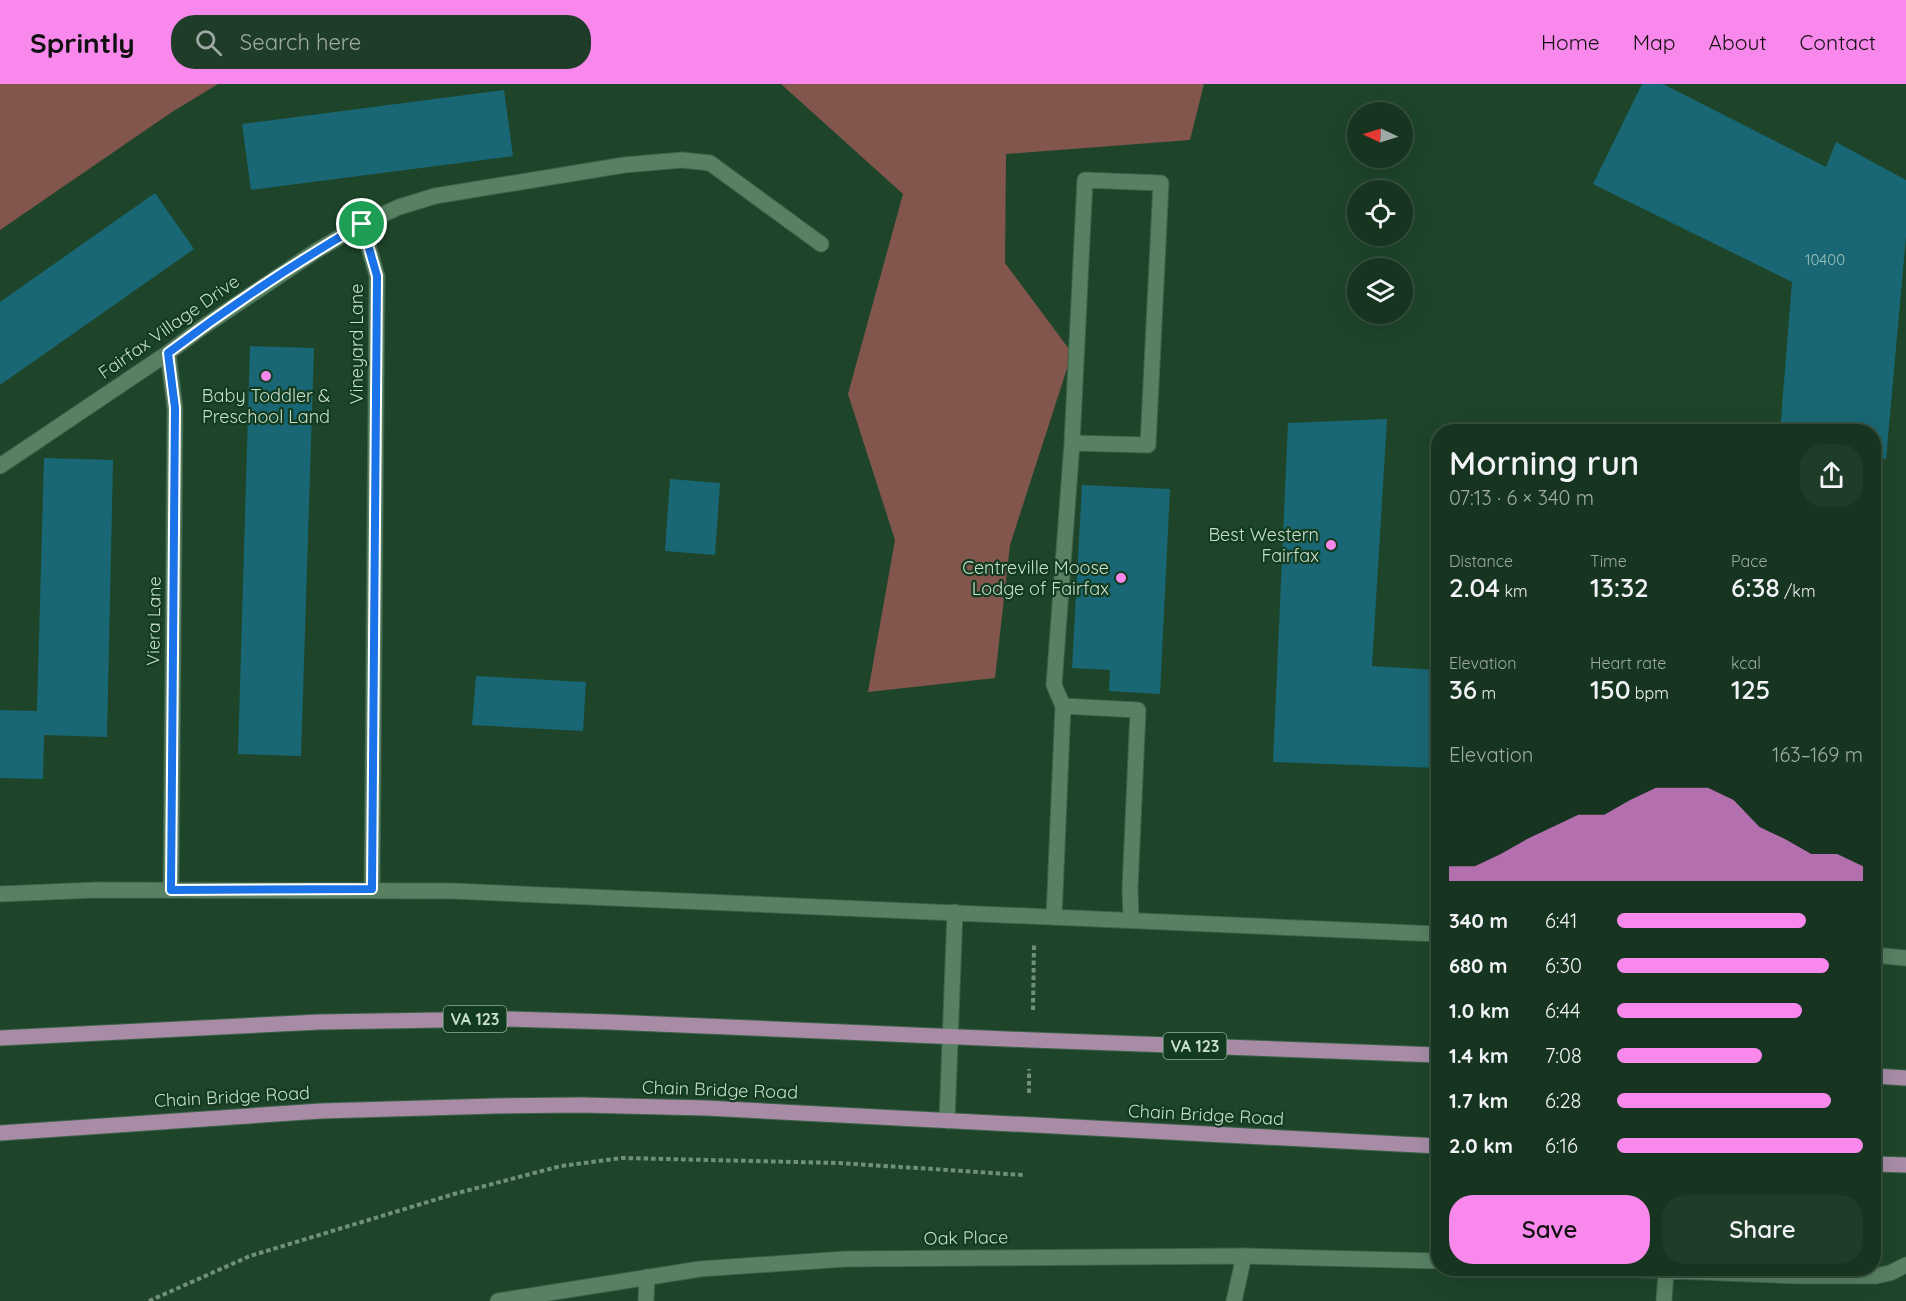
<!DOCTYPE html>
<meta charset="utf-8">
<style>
:root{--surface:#163420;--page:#1f3c29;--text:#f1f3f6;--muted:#9eaaa5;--line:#354f3e;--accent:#f888eb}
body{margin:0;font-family:Quicksand,sans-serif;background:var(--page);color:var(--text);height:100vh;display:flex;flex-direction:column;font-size:22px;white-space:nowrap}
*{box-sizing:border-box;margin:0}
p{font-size:20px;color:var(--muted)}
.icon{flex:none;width:33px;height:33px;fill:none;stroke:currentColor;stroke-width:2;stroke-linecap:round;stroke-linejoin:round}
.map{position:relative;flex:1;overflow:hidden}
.details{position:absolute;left:1431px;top:340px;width:450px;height:852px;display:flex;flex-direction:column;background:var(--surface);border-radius:24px;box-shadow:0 6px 24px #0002,0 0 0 2px var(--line)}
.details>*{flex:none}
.needle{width:39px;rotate:274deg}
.fabs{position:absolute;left:1347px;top:18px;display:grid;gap:12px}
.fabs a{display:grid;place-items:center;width:66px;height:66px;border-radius:50%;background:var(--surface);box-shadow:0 6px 24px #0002,0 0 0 2px var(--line);font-size:30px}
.pin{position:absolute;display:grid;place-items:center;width:51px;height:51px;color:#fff;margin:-26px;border:3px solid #fff;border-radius:50%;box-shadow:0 2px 6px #0007}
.round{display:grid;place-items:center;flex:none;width:63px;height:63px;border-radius:24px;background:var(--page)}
.overview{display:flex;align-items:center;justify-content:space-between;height:102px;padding:0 18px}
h1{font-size:33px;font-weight:600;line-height:45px}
.metrics{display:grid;grid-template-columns:repeat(3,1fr);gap:9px;height:102px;padding:6px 18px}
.metrics div{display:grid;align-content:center}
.metrics b{font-size:26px;font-weight:600}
.metrics small{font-size:16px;font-weight:400}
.metrics p{font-size:16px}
.chart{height:168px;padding:12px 18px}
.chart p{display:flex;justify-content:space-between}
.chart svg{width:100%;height:108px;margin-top:6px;fill:var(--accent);opacity:.7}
.cta{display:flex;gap:12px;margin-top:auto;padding:12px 18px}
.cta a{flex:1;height:69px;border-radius:24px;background:var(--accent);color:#111;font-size:24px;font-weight:600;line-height:69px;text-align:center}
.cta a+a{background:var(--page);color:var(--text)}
ul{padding:0 18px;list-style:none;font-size:20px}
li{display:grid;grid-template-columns:96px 72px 1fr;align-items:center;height:45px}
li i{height:15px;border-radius:8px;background:var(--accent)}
header{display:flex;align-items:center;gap:36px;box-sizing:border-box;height:84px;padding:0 30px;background:var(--accent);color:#111}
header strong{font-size:28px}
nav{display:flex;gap:33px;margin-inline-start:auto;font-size:21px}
.search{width:420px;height:54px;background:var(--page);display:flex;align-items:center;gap:15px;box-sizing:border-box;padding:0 21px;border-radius:24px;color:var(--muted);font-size:22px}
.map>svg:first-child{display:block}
.green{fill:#82554d}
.building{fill:#196774}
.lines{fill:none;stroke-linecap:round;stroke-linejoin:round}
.service-casing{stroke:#3e614a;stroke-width:17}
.minor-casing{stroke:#3e614a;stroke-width:17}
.primary-casing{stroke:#3e614a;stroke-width:17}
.path{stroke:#718f79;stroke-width:4;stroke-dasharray:4.5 3;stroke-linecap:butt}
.service{stroke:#588162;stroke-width:15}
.minor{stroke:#588162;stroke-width:15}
.primary{stroke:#a88ca6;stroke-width:15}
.route-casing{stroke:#fff;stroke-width:12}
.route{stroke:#1a73e8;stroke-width:8}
.poi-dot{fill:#f888eb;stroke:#133b20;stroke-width:2}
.labels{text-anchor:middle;stroke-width:4.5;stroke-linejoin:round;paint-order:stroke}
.number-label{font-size:15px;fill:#9dc1b8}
.shield{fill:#133b20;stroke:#92ae9a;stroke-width:1.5}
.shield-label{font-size:16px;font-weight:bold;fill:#c9dfce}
.street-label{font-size:18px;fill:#c9dfce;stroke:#133b20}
.poi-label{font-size:18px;fill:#c9dfce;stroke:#133b20;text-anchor:end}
</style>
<header>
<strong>Sprintly</strong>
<div class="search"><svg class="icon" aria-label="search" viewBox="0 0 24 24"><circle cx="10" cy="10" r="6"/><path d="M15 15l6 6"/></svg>Search here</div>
<nav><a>Home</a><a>Map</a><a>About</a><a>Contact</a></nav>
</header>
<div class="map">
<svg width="1906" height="1217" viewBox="0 0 1906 1217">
<rect width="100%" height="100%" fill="#1e452a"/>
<path class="green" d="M 0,0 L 218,0 L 172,28 L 0,146 Z
M 781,0 L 1204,0 L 1190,56 L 1006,70 L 1005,179 L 1072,269 L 1010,461 L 995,594 L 868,608 L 895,456 L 848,310 L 903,110 Z"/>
<path class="building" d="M 1642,0 L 1663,0 L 1826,83 L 1836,58 L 1906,96 L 1906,153 L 1886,375 L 1874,374 L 1874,348 L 1780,348 L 1792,198 L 1593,100 Z
M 504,6 L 513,72 L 251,106 L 242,40 Z
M 155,109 L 194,165 L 0,301 L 0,218 Z
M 250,262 L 314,264 L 301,672 L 238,670 Z
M 1387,335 L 1372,582 L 1438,586 L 1438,684 L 1273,678 L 1288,339 Z
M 44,374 L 113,376 L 107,653 L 44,651 L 43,695 L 0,694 L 0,626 L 37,627 Z
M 670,395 L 720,399 L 715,471 L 665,467 Z
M 1082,401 L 1170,405 L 1160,610 L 1109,607 L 1110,586 L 1072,584 Z
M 476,592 L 586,598 L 583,647 L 472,641 Z"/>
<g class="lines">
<g class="service-casing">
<path id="service" d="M 362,140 L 377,192 L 372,805
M 168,269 L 175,325 L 171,806
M 0,382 L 168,269 L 200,245 L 316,167 L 362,140 L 399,123 L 435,112 L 624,81 L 682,76 L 710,79 L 821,160
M 1063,622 L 1054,601 L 1072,359 L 1085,96 L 1161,99 L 1148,361 L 1072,359
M 1054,833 L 1063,622 L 1138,626 L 1130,805 L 1131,836
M 646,1217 L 647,1193"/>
</g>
<g class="minor-casing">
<path id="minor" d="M 0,810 L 96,806 L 453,807 L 1438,850
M 1874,871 L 1906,874
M 947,1037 L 955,828
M 1622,1185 L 1800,1192 L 1876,1192 L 1890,1189 L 1906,1181
M 498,1217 L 700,1185 L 845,1175 L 1244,1172 L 1438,1177
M 1234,1217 L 1244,1172
M 1664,1217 L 1666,1188"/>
</g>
<g class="primary-casing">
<path id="primary" d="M 0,954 L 319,938 L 504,935 L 610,938 L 1032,956 L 1438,971
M 1874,992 L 1906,994
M 0,1049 L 321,1027 L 495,1022 L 581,1021 L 706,1024 L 1438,1062
M 1874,1080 L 1906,1081"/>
</g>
<path class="path" d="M 1033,926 L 1034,860
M 1029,1009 L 1029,985
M 149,1217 L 250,1172 L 454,1110 L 561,1082 L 622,1074 L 839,1079 L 1024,1091"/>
<use href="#service" class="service"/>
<use href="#minor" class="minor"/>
<use href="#primary" class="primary"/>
</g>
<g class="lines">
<g class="route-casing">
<path id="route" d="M 362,140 L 377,192 L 372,805 L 171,806 L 175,324 L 168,269 C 230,222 295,179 362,140 Z"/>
</g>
<use href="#route" class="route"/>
</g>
<g class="poi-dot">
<circle cx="266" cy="292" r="6"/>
<circle cx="1331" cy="461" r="6"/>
<circle cx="1121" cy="494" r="6"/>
</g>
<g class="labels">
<g class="number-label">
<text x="1825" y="181">10400</text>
</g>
<g class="shield">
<rect x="443.5" y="922" width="63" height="26" rx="4.5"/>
<rect x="1163.5" y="949" width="63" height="26" rx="4.5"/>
</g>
<g class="shield-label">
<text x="475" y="941">VA 123</text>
<text x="1195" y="968">VA 123</text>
</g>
<g class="street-label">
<text transform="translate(169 243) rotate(-35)" y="6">Fairfax Village Drive</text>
<text transform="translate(357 260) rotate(-90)" y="6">Vineyard Lane</text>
<text transform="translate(154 537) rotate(-89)" y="6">Viera Lane</text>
<text transform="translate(720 1006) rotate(2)" y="6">Chain Bridge Road</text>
<text transform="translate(232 1013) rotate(-3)" y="6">Chain Bridge Road</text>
<text transform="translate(1206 1031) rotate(3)" y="6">Chain Bridge Road</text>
<text transform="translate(966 1154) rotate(-1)" y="6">Oak Place</text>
</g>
<g class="poi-label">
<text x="266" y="318" text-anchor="middle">Baby Toddler &amp;<tspan x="266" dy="21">Preschool Land</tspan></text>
<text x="1319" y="457">Best Western<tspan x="1319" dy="21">Fairfax</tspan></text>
<text x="1109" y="490">Centreville Moose<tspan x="1109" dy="21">Lodge of Fairfax</tspan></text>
</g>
</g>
</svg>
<div class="fabs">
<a><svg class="needle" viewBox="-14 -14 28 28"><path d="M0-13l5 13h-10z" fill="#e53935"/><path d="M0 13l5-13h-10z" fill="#9eaaa5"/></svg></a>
<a><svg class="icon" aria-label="locate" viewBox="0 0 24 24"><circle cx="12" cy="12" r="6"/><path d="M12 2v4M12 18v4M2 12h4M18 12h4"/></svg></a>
<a><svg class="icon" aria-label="layers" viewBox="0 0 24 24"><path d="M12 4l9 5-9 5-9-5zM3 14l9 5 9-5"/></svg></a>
</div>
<div class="pin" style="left:362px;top:140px;background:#1e9e55"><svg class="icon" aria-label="arrive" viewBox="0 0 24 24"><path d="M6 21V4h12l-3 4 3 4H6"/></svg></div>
<section class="details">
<div class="overview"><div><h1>Morning run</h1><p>07:13 · 6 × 340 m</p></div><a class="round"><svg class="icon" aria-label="share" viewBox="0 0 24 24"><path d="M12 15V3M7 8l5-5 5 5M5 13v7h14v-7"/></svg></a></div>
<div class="metrics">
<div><p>Distance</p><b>2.04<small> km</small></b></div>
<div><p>Time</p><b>13:32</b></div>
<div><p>Pace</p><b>6:38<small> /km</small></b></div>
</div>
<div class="metrics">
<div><p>Elevation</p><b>36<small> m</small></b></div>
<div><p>Heart rate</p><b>150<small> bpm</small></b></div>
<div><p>kcal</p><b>125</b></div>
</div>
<div class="chart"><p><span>Elevation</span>163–169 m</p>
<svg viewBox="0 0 160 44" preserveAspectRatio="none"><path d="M0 44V38L10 38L20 33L30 27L40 22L50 17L60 17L70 11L80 6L90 6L100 6L110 11L120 22L130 27L140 33L150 33L160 38V44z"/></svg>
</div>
<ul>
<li><b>340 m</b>6:41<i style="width:77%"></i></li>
<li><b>680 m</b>6:30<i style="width:86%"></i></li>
<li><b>1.0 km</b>6:44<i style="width:75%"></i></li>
<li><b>1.4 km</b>7:08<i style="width:59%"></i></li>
<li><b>1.7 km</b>6:28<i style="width:87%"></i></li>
<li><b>2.0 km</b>6:16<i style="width:100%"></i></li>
</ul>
<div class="cta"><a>Save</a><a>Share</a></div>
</section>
</div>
